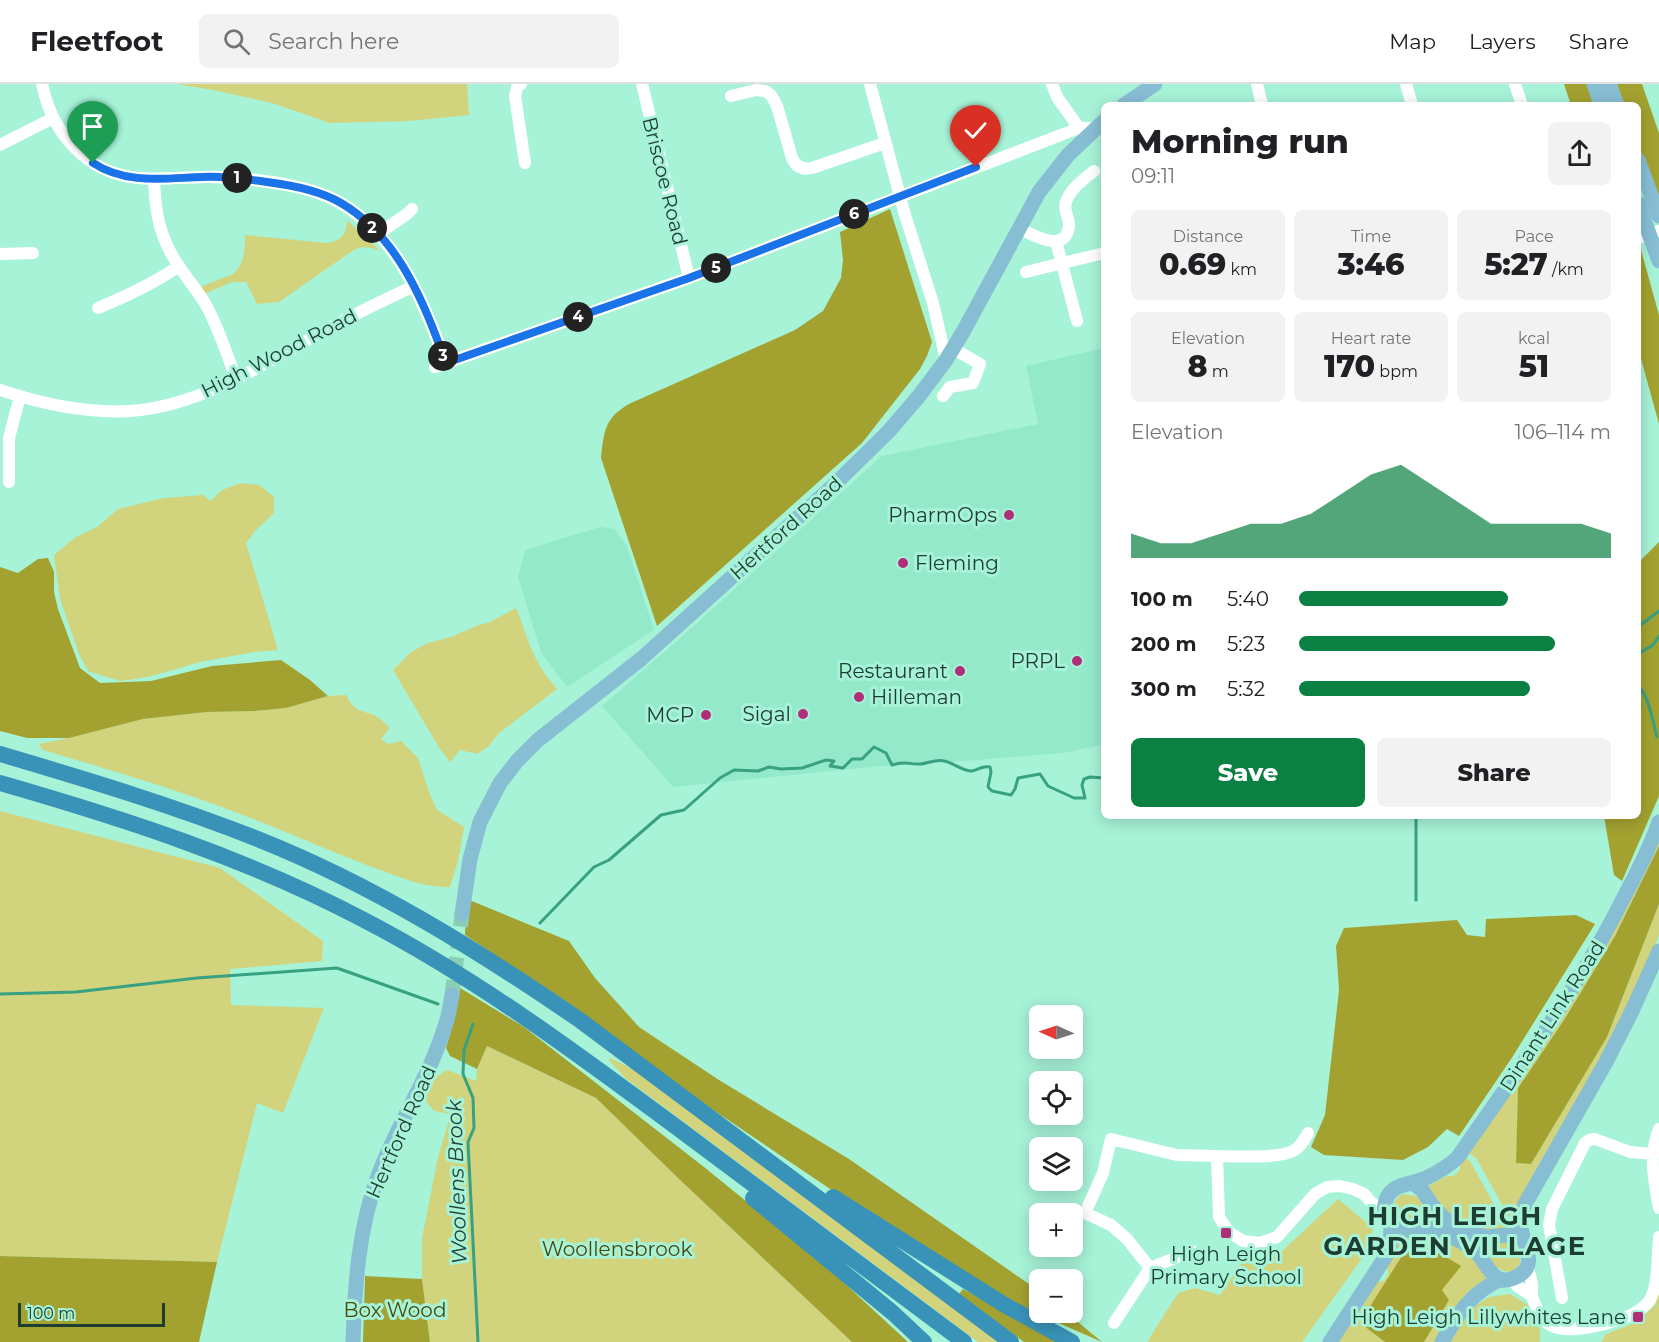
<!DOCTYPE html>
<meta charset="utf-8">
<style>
:root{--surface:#fff;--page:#f2f2f2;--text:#202124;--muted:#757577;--line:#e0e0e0;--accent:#0b8043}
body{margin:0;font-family:Montserrat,sans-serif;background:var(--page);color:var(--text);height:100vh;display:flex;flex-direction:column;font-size:22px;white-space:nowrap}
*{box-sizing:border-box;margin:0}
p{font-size:20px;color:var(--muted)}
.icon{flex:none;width:33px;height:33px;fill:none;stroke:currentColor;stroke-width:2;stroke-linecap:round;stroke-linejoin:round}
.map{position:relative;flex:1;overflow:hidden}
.sheet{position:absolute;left:1101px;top:18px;width:540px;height:717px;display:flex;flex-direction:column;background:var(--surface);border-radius:9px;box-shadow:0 3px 15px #0003}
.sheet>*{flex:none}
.needle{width:39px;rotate:273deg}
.controls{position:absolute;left:1029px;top:921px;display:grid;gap:12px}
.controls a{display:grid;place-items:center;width:54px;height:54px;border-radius:9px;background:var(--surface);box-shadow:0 3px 15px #0003;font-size:30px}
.scale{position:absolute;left:18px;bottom:15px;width:147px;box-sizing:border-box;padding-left:6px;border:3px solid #1d3c32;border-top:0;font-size:16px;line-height:21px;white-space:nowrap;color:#1d3c32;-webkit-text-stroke:4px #a7f3d7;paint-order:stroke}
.pin{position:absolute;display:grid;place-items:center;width:51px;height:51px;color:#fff;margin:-62px -26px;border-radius:50% 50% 50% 0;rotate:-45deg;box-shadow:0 0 6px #0007}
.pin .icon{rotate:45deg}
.km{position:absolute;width:30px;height:30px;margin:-15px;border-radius:50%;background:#222;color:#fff;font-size:16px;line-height:30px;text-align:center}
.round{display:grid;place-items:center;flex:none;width:63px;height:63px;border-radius:9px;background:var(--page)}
.overview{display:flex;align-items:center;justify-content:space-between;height:102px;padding:0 30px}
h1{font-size:33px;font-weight:800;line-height:45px}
.figures{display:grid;grid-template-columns:repeat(3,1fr);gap:9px;height:102px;padding:6px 30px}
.figures div{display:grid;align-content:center;border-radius:9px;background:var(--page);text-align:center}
.figures b{font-size:30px;font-weight:800}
.figures small{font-size:16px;font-weight:400}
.figures p{font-size:16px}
.chart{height:168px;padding:12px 30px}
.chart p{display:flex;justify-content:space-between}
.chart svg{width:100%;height:108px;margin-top:6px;fill:var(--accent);opacity:.7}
.action{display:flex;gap:12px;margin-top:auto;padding:12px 30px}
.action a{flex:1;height:69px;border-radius:9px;background:var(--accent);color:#fff;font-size:24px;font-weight:800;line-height:69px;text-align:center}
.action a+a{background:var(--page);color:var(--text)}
ul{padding:0 30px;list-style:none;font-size:20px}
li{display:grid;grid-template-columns:96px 72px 1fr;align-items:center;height:45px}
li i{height:15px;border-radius:8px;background:var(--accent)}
header{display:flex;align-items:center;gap:36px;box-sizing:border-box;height:84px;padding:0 30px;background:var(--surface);border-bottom:2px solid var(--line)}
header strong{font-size:28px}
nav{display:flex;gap:33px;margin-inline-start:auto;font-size:21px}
.search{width:420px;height:54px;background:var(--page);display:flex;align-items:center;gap:15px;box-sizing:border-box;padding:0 21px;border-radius:9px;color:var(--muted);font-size:22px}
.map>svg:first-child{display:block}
.built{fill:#94e9ca}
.green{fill:#d2d37d}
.forest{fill:#a3a230}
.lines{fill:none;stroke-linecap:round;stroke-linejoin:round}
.stream{stroke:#37a181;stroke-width:3}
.major-tunnel{stroke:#8bceb6;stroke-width:15;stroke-dasharray:15 8;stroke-linecap:butt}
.minor{stroke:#fff;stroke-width:12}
.major{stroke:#88bed4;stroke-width:15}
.highway{stroke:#3993b8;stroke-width:16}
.route-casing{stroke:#fff;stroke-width:12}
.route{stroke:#1a73e8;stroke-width:8}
.poi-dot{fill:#af2e7a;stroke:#a7f3d7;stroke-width:2}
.labels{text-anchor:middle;stroke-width:6;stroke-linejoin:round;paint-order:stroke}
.street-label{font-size:20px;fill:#1d3c32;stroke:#a7f3d7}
.poi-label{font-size:20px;fill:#1d3c32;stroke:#a7f3d7;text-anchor:end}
.park-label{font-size:20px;fill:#48480b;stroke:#a7f3d7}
.water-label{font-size:21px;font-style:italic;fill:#28443a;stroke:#a7f3d7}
.district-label{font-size:26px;font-weight:bold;letter-spacing:1.5px;fill:#1d3c32;stroke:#a7f3d7}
</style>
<header>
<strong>Fleetfoot</strong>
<div class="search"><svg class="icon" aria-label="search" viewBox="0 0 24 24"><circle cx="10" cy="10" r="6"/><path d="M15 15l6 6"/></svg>Search here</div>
<nav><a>Map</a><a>Layers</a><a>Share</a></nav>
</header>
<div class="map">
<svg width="1659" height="1258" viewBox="0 0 1659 1258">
<rect width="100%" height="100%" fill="#a7f3d7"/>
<path class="built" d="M 1104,264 L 1104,660 L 1071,668 L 953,678 L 921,678 L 673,703 L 602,622 L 687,548 L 882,372 L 1038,340 L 1026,282 Z
M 600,443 L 614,445 L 626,460 L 654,546 L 567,603 L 541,568 L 518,493 L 525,466 Z"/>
<path class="green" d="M 176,0 L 467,0 L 469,31 L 409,37 L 330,39 L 272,19 L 213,6 Z
M 347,136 L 380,167 C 372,163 364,162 355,165 L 279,218 L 257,220 L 246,198 L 232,198 L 204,210 L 200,203 L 233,190 C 245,179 245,166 245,151 L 327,159 C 342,157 347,149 347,136 Z
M 241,399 L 259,401 L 274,413 L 274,429 L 257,445 L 246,459 L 278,566 L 254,568 L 200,578 L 148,593 L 120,597 L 88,587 L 79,570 L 60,515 L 54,471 L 76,453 L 97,443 L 118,425 L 164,414 L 203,411 L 211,417 L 222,406 Z
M 516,524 C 524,543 529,564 540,582 C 544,590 551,597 557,605 L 499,649 L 488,663 L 477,670 L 460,666 L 450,678 L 440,665 L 393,586 L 411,568 L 428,559 L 451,553 L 481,540 L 488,539 Z
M 346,611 C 354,627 359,626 374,631 C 380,634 385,639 390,644 L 381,655 L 388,660 L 401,657 L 418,674 L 430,711 L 437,726 L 464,743 L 458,777 L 450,803 C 420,803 407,795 380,786 C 331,768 284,746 235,728 C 172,704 107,685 43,666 L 39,660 L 69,654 L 143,635 L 207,628 L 254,627 L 286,624 L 328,612 Z
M 0,727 L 220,784 L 323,857 L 322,877 L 230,885 L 231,921 L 324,924 L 283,1029 L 257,1019 L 217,1178 L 0,1172 Z
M 1659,751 L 1659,762 L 1615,852 L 1564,936 L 1518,1004 L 1516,1079 L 1531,1080 L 1607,953 L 1659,820 L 1659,852 L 1635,907 L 1589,994 L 1536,1085 L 1523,1111 L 1515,1134 L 1509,1133 L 1476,1074 L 1468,1069 Z
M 487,962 L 596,1014 L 678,1094 L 852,1258 L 430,1258 L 422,1195 L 422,1154 L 438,1073 L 451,1030 L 434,1027 L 425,1016 L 433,995 L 447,986 L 476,997 L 477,985 Z
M 610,974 L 633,985 L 999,1258 L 978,1258 L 625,994 L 609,976 Z
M 1465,1073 L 1470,1077 L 1502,1135 L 1507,1139 L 1515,1140 L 1515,1145 L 1487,1148 L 1451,1132 L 1439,1121 L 1427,1103 L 1446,1092 L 1453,1092 L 1460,1086 L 1460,1080 Z
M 1403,1110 L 1416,1112 L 1436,1134 L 1433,1137 L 1430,1134 L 1421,1133 C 1403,1154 1379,1123 1403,1110 Z
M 1338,1115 L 1373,1144 L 1368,1166 L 1302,1258 L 1147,1258 L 1178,1209 L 1195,1204 L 1220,1211 L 1244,1175 L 1261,1175 L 1282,1167 Z
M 1421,1150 L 1435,1151 L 1460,1164 L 1474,1176 L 1487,1195 C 1461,1206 1449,1235 1435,1258 L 1424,1258 L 1449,1216 L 1364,1242 L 1385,1258 L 1338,1258 L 1377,1198 L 1384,1197 L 1388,1191 L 1387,1183 L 1398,1152 Z
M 1501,1158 L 1514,1159 C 1526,1170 1520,1194 1502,1186 C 1494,1183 1486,1172 1480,1166 L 1484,1161 L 1487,1163 L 1497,1163 Z
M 1659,1208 L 1659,1258 L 1601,1258 L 1606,1250 L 1637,1238 L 1655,1221 Z
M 1510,1210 L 1528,1221 L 1540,1246 L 1540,1258 L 1450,1258 L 1469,1226 L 1489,1213 Z"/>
<path class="forest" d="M 1564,0 L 1588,0 L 1595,21 L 1571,21 Z
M 1617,0 L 1642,0 L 1659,49 L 1659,116 L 1638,60 L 1638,21 L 1624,21 Z
M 890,125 L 932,258 L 927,272 L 920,285 L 862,359 L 657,542 L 601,374 C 604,346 605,333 631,319 L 795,246 L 823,227 L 841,194 L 843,176 L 840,148 Z
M 1638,155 L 1659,231 L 1659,340 L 1638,264 Z
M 1659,458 L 1659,712 L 1622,797 L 1614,791 L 1604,732 L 1638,732 L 1638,479 Z
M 48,474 L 54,488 L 54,508 L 58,525 L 80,584 L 100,599 L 151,597 L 212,582 L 281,576 L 310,596 L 328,612 L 286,624 L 254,627 L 207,628 L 143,635 L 69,654 L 27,654 L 0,647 L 0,483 L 18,489 L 38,475 Z
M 1659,762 L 1659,820 L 1607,953 L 1531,1080 L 1516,1079 L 1518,1004 L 1564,936 L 1615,852 Z
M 467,815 L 569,857 L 595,894 L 639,943 L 719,996 L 849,1075 L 1039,1207 L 1040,1228 L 1067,1229 L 1102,1258 L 1004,1215 L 882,1140 L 700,1017 L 543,903 L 465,851 Z
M 1576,831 L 1595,840 L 1513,972 L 1459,1052 L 1447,1045 L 1428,1063 L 1403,1076 L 1324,1071 L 1311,1063 L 1325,1031 L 1339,906 L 1336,862 L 1344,844 L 1457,836 L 1467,851 L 1485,853 L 1486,835 Z
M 460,904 L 524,943 L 704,1083 L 828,1184 L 908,1258 L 852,1258 L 678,1094 L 596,1014 L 487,962 L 477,985 L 450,972 L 446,964 L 452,944 Z
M 1407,1164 L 1431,1164 L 1461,1182 L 1442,1206 L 1449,1216 L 1424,1258 L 1385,1258 L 1364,1242 L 1364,1232 Z
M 0,1172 L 217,1178 L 199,1258 L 0,1258 Z
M 365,1192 L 422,1195 L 430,1258 L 363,1258 Z
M 963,1205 L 1059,1258 L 1024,1258 L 959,1210 Z"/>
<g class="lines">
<path class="stream" d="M 1638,543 L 1659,527
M 1638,570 L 1653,561 L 1659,552
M 1638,602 C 1649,611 1653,639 1657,653
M 1416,816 L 1416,732
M 540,839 L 594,783 L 609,776 L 661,731 L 684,726 L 720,694 L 734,686 L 758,687 L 769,683 L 781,685 L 802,684 L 826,676 L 834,677 L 830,682 L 843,684 L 852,675 L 862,675 L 874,663 L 886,669 L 892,681 C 907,676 908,681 921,680 C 929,679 936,675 944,677 C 954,679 962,687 972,687 C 979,686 982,681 990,683 L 991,688 L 988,703 L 992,707 L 1011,711 L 1015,705 L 1018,694 L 1040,690 L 1048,702 L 1074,714 L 1085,714 L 1082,701 L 1084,695 L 1090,693 L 1104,694
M 0,910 L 76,908 L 197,894 L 337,884 L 438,920
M 473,940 L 464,966 L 463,990 L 473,1014 L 474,1044 L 468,1058 L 478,1258"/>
<path class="major-tunnel" d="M 452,911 L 462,830"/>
<path class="minor" d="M 42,0 C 52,49 87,90 139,94 C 161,96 184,93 207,93 C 246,93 306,99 340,119 C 398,152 424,220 446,279
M 521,0 L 517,3 L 515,12 L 525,79
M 642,0 L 689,194
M 870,0 L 905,131 L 933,219 L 946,276
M 1052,0 L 1057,13 L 1079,44
M 1257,0 L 1262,21
M 1406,0 L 1412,21
M 1515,0 L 1522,21
M 731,12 L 756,6 L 765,7 L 771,11 L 777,22 L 792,74 C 796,83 803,86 812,84 L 885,59
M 0,61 L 53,34
M 154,95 C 155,122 158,147 172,171 C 182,189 196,204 206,221 C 219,245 227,270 236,295
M 1019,144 C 1032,151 1067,171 1069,141 C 1069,133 1063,126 1066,118 C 1070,105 1084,95 1094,87
M 378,150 L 407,130 L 412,125
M 1638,154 L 1659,147
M 1056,157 L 1077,237
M 0,170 L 33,169
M 1026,188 L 1104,169
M 98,224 C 127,212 153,200 179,182
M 435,283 L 689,194 L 1079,44 L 1095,44
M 0,306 C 42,320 86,330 130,327 C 199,322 261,282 320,249 C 350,232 382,217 414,202
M 943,312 L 950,303 L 973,299 L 980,280 L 952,264
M 9,398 L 9,354 L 20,312
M 1659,1045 C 1648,1074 1654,1094 1659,1124
M 1217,1072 C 1235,1072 1278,1075 1293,1067 C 1301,1063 1304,1056 1308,1049
M 1527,1181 C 1529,1188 1532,1196 1532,1203 C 1532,1205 1532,1211 1532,1212 C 1534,1220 1540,1231 1545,1237 C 1560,1255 1618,1239 1636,1228 C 1642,1225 1646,1221 1650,1216 C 1659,1199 1657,1173 1659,1153
M 1150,1184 L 1192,1167
M 1511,1194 L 1517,1202 L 1532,1212
M 1562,1214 L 1549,1141 L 1552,1125 L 1585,1059 L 1589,1056 L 1595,1055 L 1630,1068 L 1653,1070
M 1114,1239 L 1150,1184 L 1127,1155 L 1111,1141 L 1085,1129 L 1103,1089 L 1111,1055 L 1177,1071 L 1217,1072 L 1219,1133 L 1229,1148 L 1243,1157 L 1260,1159 L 1277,1153 L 1315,1110 L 1327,1103 L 1340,1102 L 1353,1105 L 1364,1110 L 1371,1118 L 1385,1129"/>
<path class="major" d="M 1594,0 L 1601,21
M 1609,0 L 1617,21
M 1124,21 L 1155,0
M 1638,76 L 1659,132
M 1638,119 L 1659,177
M 1659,738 C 1650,764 1637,789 1624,813 C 1578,905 1517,988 1458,1073 C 1448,1083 1437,1089 1424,1095 C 1410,1101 1392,1099 1386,1116 C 1381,1130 1389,1146 1404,1147 C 1412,1147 1419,1144 1427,1144 C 1434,1144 1439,1146 1444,1149 C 1455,1154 1467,1160 1476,1168 C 1489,1181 1493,1206 1518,1192 C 1540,1180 1521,1158 1521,1142 C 1520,1135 1523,1127 1525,1120 L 1606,978 L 1632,927 L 1659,867
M 462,830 L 470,775 L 480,738 L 500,699 L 517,677 L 538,656 L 641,575 L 834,401 L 889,347 L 919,312 L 946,276 L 963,248 L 1039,108 L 1068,71 L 1104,37
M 1414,1100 L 1422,1106 L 1432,1121 L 1444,1134 L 1470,1148 L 1486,1153 L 1509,1151 L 1522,1154
M 353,1258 C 355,1201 358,1146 378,1092 C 397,1040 429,995 445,942 C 449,932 450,921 452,911
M 1330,1258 L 1386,1172 L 1390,1164 L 1391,1141
M 1442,1258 C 1459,1229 1469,1210 1501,1195"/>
<path class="highway" d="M 0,670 C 88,696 175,722 260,756 C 375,802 479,867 581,937 L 1011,1258
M 0,699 C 125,735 249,775 364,836 C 476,894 578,970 679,1045 C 774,1116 869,1187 964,1258
M 833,1113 L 1003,1220 L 1072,1258
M 753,1114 L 893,1229 L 924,1258"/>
</g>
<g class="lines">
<g class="route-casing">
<path id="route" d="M 93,79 C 127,101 165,94 203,93 C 225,92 246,95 267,98 C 291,101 319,106 341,119 C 399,153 424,219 446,279 L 689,194 L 976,83"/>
</g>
<use href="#route" class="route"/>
</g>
<g class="poi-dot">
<circle cx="1009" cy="431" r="6"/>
<circle cx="903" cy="479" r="6"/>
<circle cx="1077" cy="577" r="6"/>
<circle cx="960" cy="587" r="6"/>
<circle cx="859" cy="613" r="6"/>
<circle cx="803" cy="630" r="6"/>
<circle cx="706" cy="631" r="6"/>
<rect x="1220" y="1143" width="12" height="12" rx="3"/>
<rect x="1632" y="1227" width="12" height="12" rx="3"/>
</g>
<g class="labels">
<g class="street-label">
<text transform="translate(665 97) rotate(76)" y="7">Briscoe Road</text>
<text transform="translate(279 269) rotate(-27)" y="7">High Wood Road</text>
<text transform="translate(786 444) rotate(-42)" y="7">Hertford Road</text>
<text transform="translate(1552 932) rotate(-57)" y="7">Dinant Link Road</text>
<text transform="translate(401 1048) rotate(-66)" y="7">Hertford Road</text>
</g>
<g class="poi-label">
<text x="997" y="438">PharmOps</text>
<text x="915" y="486" text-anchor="start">Fleming</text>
<text x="1065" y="584">PRPL</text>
<text x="948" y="594">Restaurant</text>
<text x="871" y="620" text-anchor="start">Hilleman</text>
<text x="791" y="637">Sigal</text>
<text x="694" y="638">MCP</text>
<text x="1226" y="1177" text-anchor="middle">High Leigh<tspan x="1226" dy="23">Primary School</tspan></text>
<text x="1626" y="1240">High Leigh Lillywhites Lane</text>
</g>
<g class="park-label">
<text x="617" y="1172">Woollensbrook</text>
<text x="395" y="1233">Box Wood</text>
</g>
<g class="water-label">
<text transform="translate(457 1098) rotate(-92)" y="7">Woollens Brook</text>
</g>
<g class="district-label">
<text x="1455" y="1141">HIGH LEIGH<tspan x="1455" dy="30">GARDEN VILLAGE</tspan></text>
</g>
</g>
</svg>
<div class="controls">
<a><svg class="needle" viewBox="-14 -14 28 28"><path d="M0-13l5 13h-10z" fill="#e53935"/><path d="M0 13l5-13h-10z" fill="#757577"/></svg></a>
<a><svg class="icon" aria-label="locate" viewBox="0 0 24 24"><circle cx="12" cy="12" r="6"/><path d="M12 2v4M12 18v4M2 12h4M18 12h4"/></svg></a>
<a><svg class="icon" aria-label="layers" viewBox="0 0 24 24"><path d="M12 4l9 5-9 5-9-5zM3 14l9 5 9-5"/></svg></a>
<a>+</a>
<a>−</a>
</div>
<div class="scale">100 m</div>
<div class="pin" style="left:93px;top:79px;background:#1e9e55"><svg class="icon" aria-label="arrive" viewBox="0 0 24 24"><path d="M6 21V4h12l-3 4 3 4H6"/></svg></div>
<div class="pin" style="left:976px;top:83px;background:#d93025"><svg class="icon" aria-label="check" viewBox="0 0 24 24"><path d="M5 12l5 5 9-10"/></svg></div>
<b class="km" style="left:237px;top:94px">1</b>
<b class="km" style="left:372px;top:144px">2</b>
<b class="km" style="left:443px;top:272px">3</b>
<b class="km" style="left:578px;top:233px">4</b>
<b class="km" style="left:716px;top:184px">5</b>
<b class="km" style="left:854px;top:130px">6</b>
<section class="sheet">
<div class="overview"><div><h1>Morning run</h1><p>09:11</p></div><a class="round"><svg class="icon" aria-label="share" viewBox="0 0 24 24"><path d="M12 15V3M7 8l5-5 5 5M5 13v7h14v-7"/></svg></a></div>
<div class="figures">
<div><p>Distance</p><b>0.69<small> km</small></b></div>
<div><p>Time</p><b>3:46</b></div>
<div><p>Pace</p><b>5:27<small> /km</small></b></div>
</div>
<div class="figures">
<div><p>Elevation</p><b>8<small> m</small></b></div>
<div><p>Heart rate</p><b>170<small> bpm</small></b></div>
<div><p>kcal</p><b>51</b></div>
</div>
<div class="chart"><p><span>Elevation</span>106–114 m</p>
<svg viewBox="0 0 160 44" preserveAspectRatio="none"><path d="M0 44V34L10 38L20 38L30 34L40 30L50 30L60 26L70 18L80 10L90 6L100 14L110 22L120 30L130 30L140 30L150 30L160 34V44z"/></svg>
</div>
<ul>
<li><b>100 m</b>5:40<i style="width:67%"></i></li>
<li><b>200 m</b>5:23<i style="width:82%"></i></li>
<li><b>300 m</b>5:32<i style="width:74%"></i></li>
</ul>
<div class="action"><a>Save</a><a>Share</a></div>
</section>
</div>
